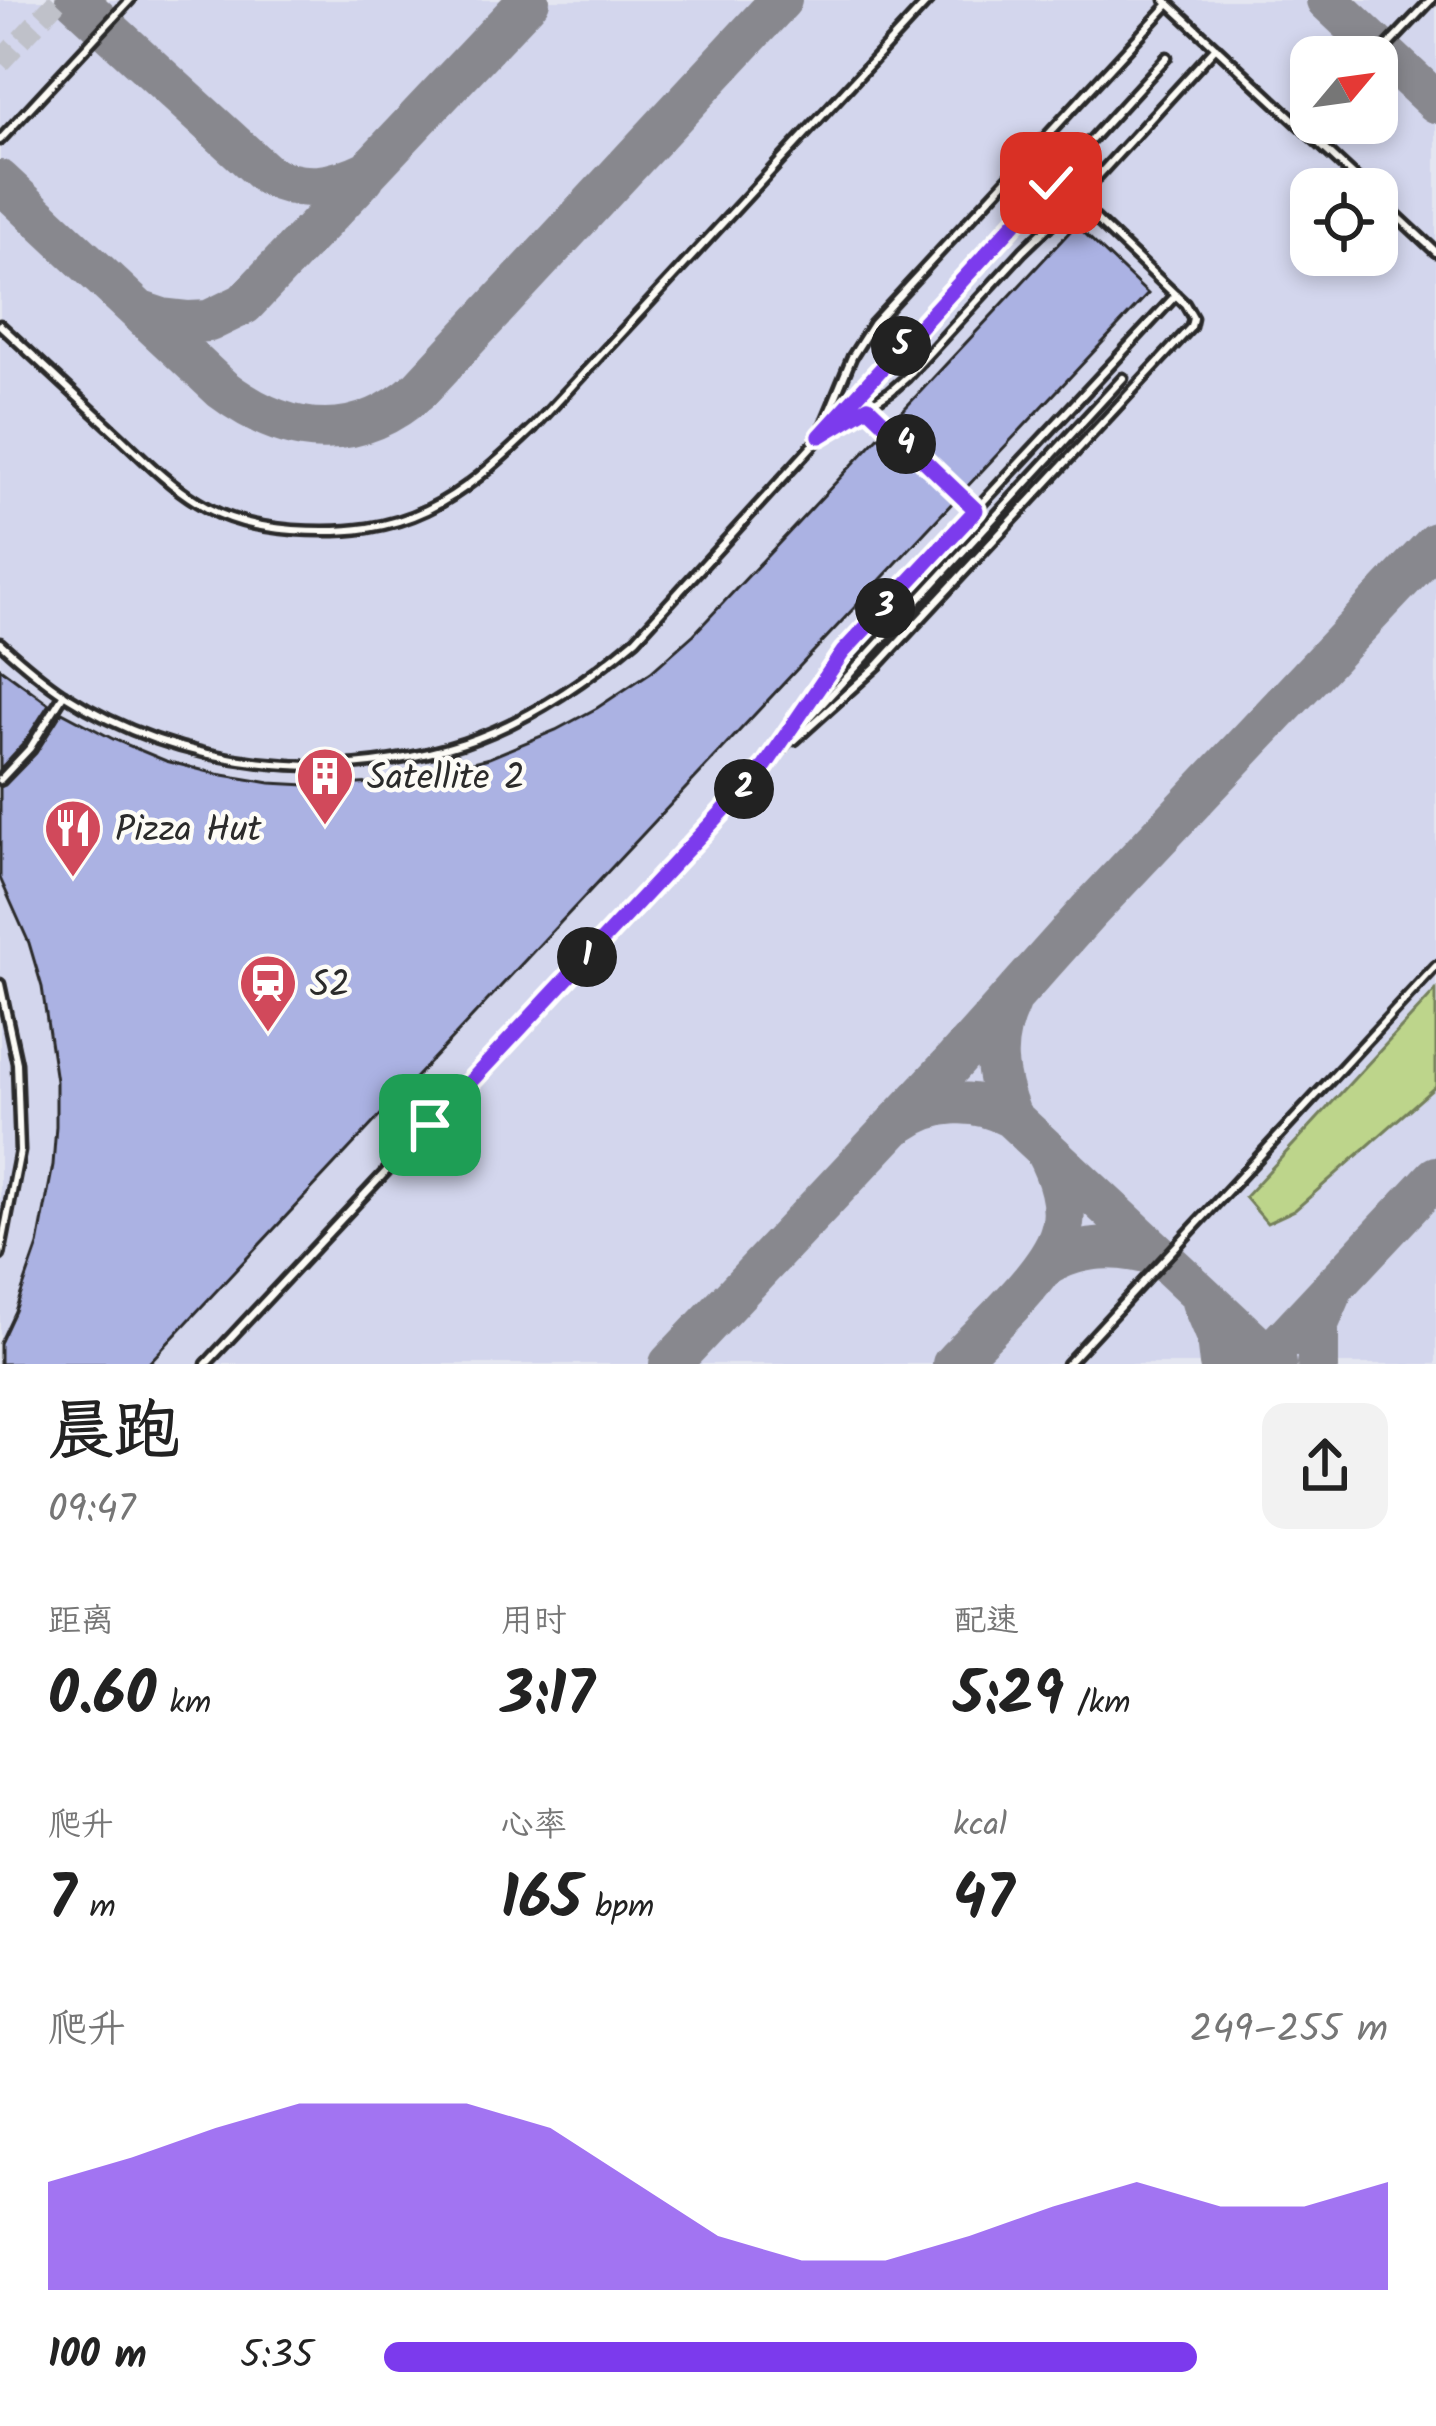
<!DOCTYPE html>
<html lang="zh">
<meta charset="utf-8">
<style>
:root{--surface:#fff;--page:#f2f2f2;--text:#222;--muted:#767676;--accent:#7c3aed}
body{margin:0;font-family:Kalam,"LXGW WenKai TC",sans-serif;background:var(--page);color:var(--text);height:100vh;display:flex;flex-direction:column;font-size:45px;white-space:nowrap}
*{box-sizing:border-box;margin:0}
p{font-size:39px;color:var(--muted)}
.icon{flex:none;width:66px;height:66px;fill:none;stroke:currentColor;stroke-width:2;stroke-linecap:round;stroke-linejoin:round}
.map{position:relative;height:1364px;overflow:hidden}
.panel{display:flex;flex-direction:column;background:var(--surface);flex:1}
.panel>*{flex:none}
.needle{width:78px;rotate:61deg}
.fabs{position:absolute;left:1290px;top:36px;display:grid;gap:24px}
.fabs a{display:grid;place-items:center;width:108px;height:108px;border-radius:24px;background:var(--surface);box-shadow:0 6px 18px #0003;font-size:60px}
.pin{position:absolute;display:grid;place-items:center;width:102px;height:102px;color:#fff;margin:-51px;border-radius:24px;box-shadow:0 6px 18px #0006}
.km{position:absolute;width:60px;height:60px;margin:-30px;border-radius:50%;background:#222;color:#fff;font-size:33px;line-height:60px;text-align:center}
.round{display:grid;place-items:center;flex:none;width:126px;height:126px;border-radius:24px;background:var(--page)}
.head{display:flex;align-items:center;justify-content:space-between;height:204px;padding:0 48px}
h1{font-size:66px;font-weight:700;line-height:90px}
.figures{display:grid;grid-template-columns:repeat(3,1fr);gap:18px;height:204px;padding:12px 48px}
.figures div{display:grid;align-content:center}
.figures b{font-size:60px;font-weight:700}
.figures small{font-size:33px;font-weight:400}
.figures p{font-size:33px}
.chart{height:336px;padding:24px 48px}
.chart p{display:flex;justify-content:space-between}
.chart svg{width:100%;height:216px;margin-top:12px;fill:var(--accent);opacity:.7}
ul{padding:0 48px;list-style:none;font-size:39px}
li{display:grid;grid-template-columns:192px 144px 1fr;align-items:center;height:90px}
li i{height:30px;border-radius:15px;background:var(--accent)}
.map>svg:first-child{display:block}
.built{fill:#d3d6ed;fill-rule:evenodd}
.green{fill:#bdd58b;stroke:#74805b;stroke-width:3}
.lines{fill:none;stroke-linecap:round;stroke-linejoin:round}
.taxiway{stroke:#88888e;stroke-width:42}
.building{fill:#abb2e3;stroke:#2b2b2b;stroke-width:3}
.trunk-tunnel{stroke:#bfc1c9;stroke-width:21;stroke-dasharray:21 10;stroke-linecap:butt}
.service-casing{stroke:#2b2b2b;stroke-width:15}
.service{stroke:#fdfcf7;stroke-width:6}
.route-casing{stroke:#fff;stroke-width:24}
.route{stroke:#7c3aed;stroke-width:15}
.labels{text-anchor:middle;stroke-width:9;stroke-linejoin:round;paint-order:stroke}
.poi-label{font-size:36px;fill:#2b2b2b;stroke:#fdfcf7;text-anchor:start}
</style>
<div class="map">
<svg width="1436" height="1364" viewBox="0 0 1436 1364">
<rect width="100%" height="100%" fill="#e4e6f1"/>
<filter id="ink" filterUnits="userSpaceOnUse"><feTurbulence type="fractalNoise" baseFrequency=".00833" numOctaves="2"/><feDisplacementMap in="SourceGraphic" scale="24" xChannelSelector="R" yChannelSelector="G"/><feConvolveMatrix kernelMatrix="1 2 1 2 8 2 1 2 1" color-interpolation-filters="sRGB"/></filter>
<g filter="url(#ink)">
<path class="built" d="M 0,0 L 1436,0 L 1436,1364 L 0,1364 ZM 1311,57 L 1377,57 L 1377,123 L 1311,123 ZM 1311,189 L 1377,189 L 1377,255 L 1311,255 Z"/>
<path class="green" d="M 1436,990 L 1436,1086 L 1295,1210 L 1267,1223 L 1245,1197 Z"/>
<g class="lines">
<path class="taxiway" d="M 76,0 L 267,175 C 303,193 333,188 368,171 L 529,0
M 1327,0 L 1436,102
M 0,181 L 222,389 C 287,438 357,446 420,389 L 781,0
M 141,312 L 162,319 L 189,322 L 209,321 L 244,304 L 364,177
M 1009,1003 C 990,1043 995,1077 1011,1117
M 901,1122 C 935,1099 975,1097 1011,1117 L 1276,1364
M 1041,1269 C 1077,1244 1119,1244 1160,1257
M 1202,1302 L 1217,1338 L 1220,1364
M 670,1364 L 953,1063 L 1088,912 L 1436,543
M 953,1364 C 983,1332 1050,1273 1061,1232 C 1069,1206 1058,1174 1045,1150
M 1261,1364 L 1436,1177
M 1318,1364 L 1318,1324 L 1330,1296"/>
</g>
<path class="building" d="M 1076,225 L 1148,294 L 965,489 L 893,421 Z
M 883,432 L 955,500 L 148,1364 L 0,1364 L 0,1343 L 15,1311 L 38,1245 L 53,1165 L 56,1126 L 56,1081 L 42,987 L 29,943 L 0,878 L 0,787 L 5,785 L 36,753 L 62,712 L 113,739 L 166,761 L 217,774 L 270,783 L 325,786 L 375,783 L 417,777 L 489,758 L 556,730 L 597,708 L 651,672 L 694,634 Z
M 0,668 L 49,704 L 24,743 L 0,769 Z"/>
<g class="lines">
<path class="trunk-tunnel" d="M 0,62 L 58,0"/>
<g class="service-casing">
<path id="service" d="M 1165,0 L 1368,189
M 1377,57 L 1431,0
M 0,140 L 130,0
M 1377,197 L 1436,252
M 0,325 C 38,360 76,396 114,431 C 141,456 166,483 197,502 C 227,521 258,527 293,530 C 407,538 455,503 534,427 L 929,0
M 868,407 L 976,510
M 823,427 L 852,357 L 873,324 L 1169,4
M 828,431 L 891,391 L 907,377 L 1023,251 L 1076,200 L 1216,47
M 0,643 C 20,661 42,680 65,695 C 180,769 335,785 464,743 C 527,722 585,682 636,639 L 1167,57
M 795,740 L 878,665 L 1191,327 L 1193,318 L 1185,304 L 1076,200
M 777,748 L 843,652 L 1176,295
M 0,780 L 30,748 L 64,694
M 0,984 L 17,1063 L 20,1151 L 0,1255
M 206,1364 L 765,766 L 1123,378
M 1067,1364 L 1436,966"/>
</g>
<use href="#service" class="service"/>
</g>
</g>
<g class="lines" filter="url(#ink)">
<g class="route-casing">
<path id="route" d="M 430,1125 L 765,766 L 843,652 L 976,510 L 868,407 L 820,436 L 1051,183"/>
</g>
<use href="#route" class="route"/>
</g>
<defs>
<g id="building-pin" transform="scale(3)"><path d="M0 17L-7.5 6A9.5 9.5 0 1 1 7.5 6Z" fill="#d1495b" stroke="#fdfcf7"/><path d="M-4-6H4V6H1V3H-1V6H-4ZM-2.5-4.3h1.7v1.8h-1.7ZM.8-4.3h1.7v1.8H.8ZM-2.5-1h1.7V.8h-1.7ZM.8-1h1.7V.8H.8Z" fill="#fff"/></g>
<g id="restaurant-pin" transform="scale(3)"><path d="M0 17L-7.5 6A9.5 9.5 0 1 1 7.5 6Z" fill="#d1495b" stroke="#fdfcf7"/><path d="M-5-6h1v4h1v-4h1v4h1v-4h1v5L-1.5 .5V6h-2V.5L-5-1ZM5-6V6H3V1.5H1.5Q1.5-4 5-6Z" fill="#fff"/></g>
<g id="station-pin" transform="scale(3)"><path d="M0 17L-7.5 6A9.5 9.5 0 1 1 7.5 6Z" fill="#d1495b" stroke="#fdfcf7"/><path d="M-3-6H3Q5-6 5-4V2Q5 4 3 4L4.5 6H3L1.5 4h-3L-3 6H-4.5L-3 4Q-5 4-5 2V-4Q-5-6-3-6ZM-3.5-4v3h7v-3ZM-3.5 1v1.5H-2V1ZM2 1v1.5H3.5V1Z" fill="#fff"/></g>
</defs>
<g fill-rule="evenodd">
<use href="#building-pin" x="325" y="776"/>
<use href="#restaurant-pin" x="73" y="828"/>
<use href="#station-pin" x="268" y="983"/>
</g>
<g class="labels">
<g class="poi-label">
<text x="367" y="789">Satellite 2</text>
<text x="115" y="841">Pizza Hut</text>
<text x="310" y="996">S2</text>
</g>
</g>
</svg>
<div class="fabs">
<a><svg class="needle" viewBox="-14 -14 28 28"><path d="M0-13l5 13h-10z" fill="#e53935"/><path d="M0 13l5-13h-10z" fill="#767676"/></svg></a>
<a><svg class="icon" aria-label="locate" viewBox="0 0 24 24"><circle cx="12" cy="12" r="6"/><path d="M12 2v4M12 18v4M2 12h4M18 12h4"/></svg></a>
</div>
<div class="pin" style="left:430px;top:1125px;background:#1e9e55"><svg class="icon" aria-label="arrive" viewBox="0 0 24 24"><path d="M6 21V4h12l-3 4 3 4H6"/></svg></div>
<div class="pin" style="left:1051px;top:183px;background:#d93025"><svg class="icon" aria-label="check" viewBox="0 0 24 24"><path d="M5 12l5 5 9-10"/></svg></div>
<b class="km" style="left:587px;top:957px">1</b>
<b class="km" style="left:744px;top:789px">2</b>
<b class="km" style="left:885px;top:608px">3</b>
<b class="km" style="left:906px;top:444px">4</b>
<b class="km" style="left:901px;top:346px">5</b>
</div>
<section class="panel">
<div class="head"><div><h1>晨跑</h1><p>09:47</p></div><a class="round"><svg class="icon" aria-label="share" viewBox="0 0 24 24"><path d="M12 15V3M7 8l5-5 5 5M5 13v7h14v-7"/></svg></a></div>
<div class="figures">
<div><p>距离</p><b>0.60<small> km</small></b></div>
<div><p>用时</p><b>3:17</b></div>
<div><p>配速</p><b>5:29<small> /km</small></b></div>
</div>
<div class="figures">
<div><p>爬升</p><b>7<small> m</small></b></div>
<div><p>心率</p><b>165<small> bpm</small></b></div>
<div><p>kcal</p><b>47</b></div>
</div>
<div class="chart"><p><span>爬升</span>249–255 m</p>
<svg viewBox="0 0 160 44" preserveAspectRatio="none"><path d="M0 44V22L10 17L20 11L30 6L40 6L50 6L60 11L70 22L80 33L90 38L100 38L110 33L120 27L130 22L140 27L150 27L160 22V44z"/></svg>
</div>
<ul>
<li><b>100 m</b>5:35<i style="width:81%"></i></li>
</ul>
</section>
